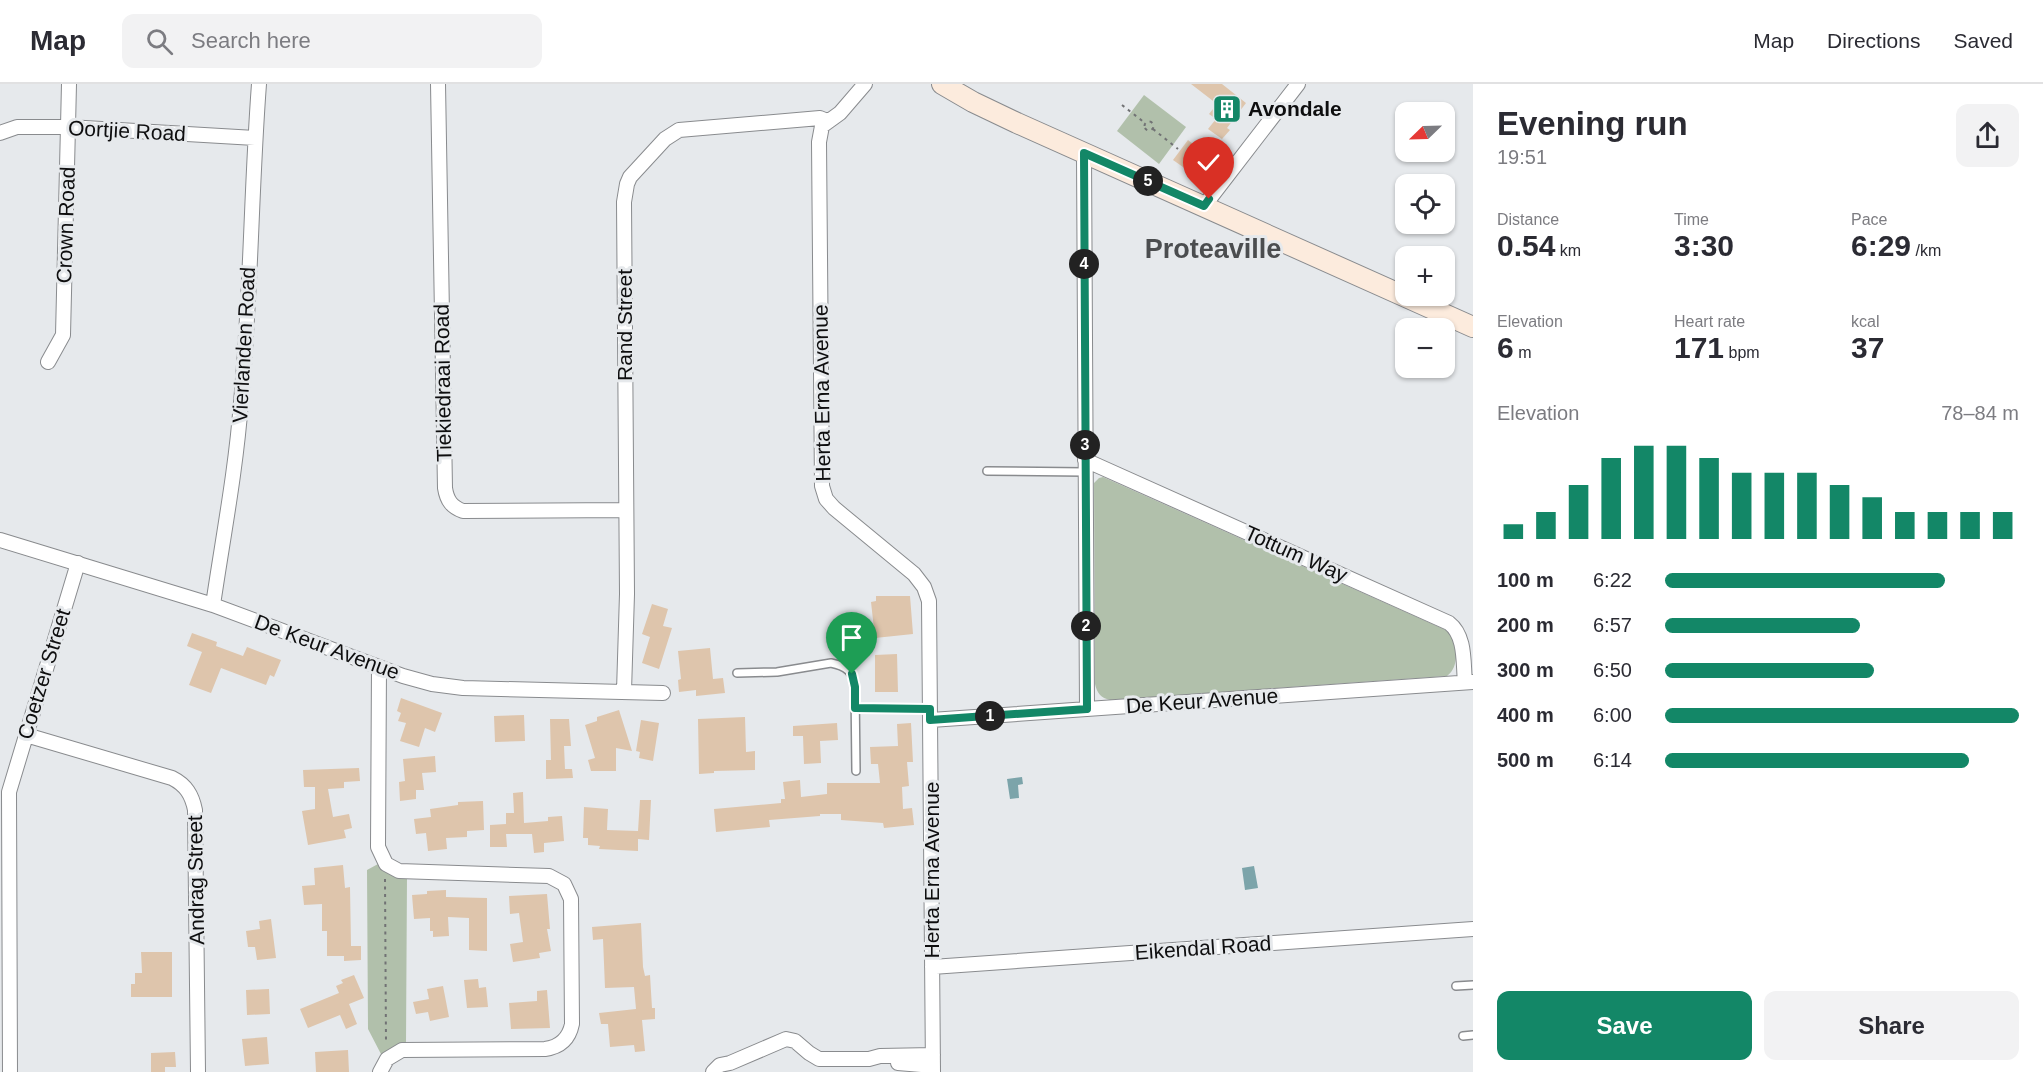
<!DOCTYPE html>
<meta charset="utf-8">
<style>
:root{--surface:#fff;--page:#f2f2f3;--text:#2b2b33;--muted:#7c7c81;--line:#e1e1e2;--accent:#138767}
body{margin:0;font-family:Arial,sans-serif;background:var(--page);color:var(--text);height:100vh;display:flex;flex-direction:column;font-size:22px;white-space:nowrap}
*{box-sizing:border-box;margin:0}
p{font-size:20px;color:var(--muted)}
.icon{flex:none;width:33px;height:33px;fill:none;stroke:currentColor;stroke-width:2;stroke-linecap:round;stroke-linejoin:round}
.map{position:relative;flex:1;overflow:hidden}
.drawer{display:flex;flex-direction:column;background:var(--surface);width:570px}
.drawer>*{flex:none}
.needle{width:39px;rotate:247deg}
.fabs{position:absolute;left:1395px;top:18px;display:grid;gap:12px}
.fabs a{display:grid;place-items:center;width:60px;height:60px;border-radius:12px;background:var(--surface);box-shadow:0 2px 4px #0004;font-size:30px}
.pin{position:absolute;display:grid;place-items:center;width:51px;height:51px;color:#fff;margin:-62px -26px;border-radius:50% 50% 50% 0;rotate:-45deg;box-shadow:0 0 6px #0007}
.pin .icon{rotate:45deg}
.km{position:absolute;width:30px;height:30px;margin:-15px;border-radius:50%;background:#222;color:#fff;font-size:16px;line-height:30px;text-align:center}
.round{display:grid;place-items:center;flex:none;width:63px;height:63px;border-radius:12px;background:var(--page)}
.headline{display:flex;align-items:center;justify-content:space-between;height:102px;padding:0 24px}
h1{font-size:33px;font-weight:800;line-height:45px}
.stats{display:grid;grid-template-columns:repeat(3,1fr);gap:9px;height:102px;padding:6px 24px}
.stats div{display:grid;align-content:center}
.stats b{font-size:30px;font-weight:800}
.stats small{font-size:16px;font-weight:400}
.stats p{font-size:16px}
.chart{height:168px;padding:12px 24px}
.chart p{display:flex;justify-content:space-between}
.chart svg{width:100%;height:108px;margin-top:6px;stroke:var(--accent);stroke-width:6}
.action{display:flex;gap:12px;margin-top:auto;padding:12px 24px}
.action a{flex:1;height:69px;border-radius:12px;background:var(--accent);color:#fff;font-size:24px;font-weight:800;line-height:69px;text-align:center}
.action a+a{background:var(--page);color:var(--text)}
ul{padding:0 24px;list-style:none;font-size:20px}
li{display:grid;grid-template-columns:96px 72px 1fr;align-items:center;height:45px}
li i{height:15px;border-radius:8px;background:var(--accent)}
header{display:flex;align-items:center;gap:36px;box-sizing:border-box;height:84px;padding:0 30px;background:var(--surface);border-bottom:2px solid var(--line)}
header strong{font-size:28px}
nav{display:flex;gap:33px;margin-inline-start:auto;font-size:21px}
.search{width:420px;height:54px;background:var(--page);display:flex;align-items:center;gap:15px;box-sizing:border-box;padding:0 21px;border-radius:12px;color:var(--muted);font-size:22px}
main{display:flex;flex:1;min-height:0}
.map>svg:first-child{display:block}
.green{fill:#b1c0ab}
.water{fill:#7ca4aa}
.building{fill:#dec5ac}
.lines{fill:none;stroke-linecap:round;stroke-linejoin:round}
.lane-casing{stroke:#898b8e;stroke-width:10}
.street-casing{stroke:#898b8e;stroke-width:16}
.secondary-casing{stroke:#898b8e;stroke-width:22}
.path{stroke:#717274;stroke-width:2;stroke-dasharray:3 4.5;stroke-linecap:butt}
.lane{stroke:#fff;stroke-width:7}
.street{stroke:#fff;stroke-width:14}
.secondary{stroke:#fcebdd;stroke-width:20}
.route-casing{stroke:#fff;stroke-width:12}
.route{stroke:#138767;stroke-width:8}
.labels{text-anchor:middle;stroke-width:6;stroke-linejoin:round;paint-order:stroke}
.poi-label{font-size:21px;font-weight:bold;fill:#0e0e0f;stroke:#e6e9ec;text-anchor:start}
.street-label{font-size:21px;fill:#0e0e0f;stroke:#e6e9ec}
.district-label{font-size:27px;font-weight:bold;fill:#4b4d4f;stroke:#e6e9ec}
</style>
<header>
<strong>Map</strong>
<div class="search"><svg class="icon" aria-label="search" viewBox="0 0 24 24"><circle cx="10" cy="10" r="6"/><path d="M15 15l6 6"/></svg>Search here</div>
<nav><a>Map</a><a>Directions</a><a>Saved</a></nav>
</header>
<main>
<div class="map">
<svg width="1473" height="988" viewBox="0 0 1473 988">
<rect width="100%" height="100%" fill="#e6e9ec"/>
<path class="green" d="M 1144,11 L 1186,43 L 1159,80 L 1117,47 Z
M 1103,393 L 1448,547 C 1458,558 1460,583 1447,592 L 1110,616 C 1101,614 1097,609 1095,600 L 1094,399 L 1099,394 Z
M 378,780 L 390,790 L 407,793 L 406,960 L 393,963 L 382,972 L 368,945 L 367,786 Z"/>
<path class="water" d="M 1022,693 L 1023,700 L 1018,701 L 1019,714 L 1010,715 L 1007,695 Z
M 1254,782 L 1258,804 L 1245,806 L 1242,784 Z"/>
<path class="building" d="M 1191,0 L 1222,0 L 1246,19 L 1227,44 L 1230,46 L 1222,55 L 1208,45 L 1216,35 L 1209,30 L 1217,20 Z
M 1188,56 L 1198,64 L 1194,68 L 1195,69 L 1183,83 L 1173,76 Z
M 876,512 L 910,512 L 913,550 L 875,554 L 871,518 L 876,517 Z
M 652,520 L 668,525 L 663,542 L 672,544 L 659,585 L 642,579 L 650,553 L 642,550 Z
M 192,549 L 217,558 L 216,562 L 243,572 L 247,563 L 281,576 L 274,593 L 270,591 L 266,601 L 221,584 L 211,609 L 189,601 L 202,568 L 187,562 Z
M 710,564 L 713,595 L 723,594 L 725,609 L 696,612 L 696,606 L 679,608 L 678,596 L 681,595 L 678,567 Z
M 897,570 L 898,608 L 875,608 L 875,571 Z
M 401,614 L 442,629 L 435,648 L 425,644 L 419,663 L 400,657 L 406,639 L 398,637 L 401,629 L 397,627 Z
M 619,626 L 632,667 L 616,664 L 616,687 L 591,687 L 588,676 L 595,674 L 585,641 L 597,637 L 597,633 Z
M 524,631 L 525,657 L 495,658 L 494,632 Z
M 745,633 L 746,668 L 755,667 L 755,686 L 714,687 L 714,689 L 699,690 L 698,635 Z
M 550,635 L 569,635 L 571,662 L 564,662 L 565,685 L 572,685 L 573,694 L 546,695 L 546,676 L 551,676 Z
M 641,636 L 659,639 L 653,677 L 639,674 L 640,668 L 636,667 Z
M 837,639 L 838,656 L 820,657 L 821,679 L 804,680 L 803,652 L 793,652 L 793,642 Z
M 911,639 L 913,678 L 907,678 L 909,702 L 902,703 L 903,725 L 912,724 L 914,741 L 884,744 L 883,739 L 841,736 L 841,730 L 820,730 L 820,732 L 769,736 L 770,743 L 716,748 L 714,725 L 781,719 L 781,715 L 785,715 L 783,698 L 800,696 L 801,713 L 827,710 L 827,699 L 880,699 L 878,680 L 871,680 L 870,663 L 898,662 L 897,640 Z
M 435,672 L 436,688 L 422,689 L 424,706 L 416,706 L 416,715 L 400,717 L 399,698 L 405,697 L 403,675 Z
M 359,684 L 360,697 L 344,698 L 344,704 L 328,705 L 333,733 L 349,730 L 352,744 L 344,746 L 346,754 L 308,761 L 302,727 L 315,725 L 315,703 L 304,703 L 303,686 Z
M 523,708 L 524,739 L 548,737 L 548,733 L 562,732 L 564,757 L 544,759 L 544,768 L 534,769 L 532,750 L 506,750 L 507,763 L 490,763 L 490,741 L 506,740 L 506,729 L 514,729 L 513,709 Z
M 640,716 L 651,716 L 649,756 L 638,755 L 638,767 L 599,765 L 600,762 L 588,761 L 588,754 L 583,754 L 584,723 L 608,725 L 607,746 L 638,747 Z
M 483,717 L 484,746 L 467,747 L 467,753 L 446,754 L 447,765 L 428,767 L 426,749 L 416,750 L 414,735 L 431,733 L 430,725 L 458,721 L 458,718 Z
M 343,781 L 345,804 L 350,803 L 351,862 L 361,862 L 361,876 L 344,877 L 344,872 L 327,872 L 327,847 L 322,847 L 322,820 L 304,821 L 302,802 L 315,801 L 314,784 Z
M 446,806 L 446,813 L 487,814 L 487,867 L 469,866 L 469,834 L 448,833 L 449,852 L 433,853 L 433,847 L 430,847 L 430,834 L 414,835 L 412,811 L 427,810 L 427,807 Z
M 547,810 L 550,845 L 547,845 L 551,867 L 539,869 L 540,874 L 513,878 L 510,860 L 523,858 L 519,829 L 510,830 L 509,812 Z
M 271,835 L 276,874 L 257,876 L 255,863 L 248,863 L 246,847 L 260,845 L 259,837 Z
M 641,839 L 643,883 L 645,892 L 650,891 L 652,924 L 655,924 L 655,935 L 642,936 L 645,967 L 635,968 L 634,961 L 610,963 L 608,940 L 601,940 L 599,929 L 636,925 L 634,903 L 605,904 L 603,855 L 593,856 L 592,843 Z
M 141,868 L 172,868 L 172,913 L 131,913 L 131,900 L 135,900 L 135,889 L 142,889 Z
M 354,891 L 364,914 L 349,920 L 357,940 L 346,945 L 340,931 L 308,944 L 300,925 L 339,909 L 336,902 L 343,899 L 341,896 Z
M 478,895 L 479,904 L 486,903 L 488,923 L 467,924 L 464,896 Z
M 443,902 L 449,933 L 430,937 L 428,928 L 416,930 L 413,918 L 429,915 L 427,905 Z
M 269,905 L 270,930 L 247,931 L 246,906 Z
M 547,906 L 550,944 L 511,945 L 509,919 L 537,917 L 537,907 Z
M 267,953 L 269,980 L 245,982 L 242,955 Z
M 348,966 L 349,988 L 316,988 L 315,968 Z
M 175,968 L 176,983 L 165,983 L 165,988 L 151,988 L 151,969 Z"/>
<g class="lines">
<g class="lane-casing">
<path id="lane" d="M 987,387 L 1085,388
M 737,589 L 777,588 L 831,579 C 846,582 854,588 855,603 L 856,687
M 855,624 L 930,625
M 1456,902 L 1473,901
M 1463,952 L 1473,951"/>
</g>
<g class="street-casing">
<path id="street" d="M 438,0 L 445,404 C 447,417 452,423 463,427 L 626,426
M 865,0 L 840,29 L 822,42 L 819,58 L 822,402 L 826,415 L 834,424 L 914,490 L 924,503 L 929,517 L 933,988
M 0,49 L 17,43 L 68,43 L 255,54
M 1084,69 L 1087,625
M 1204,122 L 1298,0
M 48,278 L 63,251 L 69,0
M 1085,376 L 1449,539 C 1466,552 1463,579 1465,598
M 0,456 L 213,521 L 403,592 L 432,600 L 463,604 L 663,609
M 213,521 C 223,453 236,386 241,318 C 251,212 251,106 259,0
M 379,583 L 378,763 L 386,780 L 399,787 L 549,792 L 564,800 L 571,815 L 572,940 C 569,955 560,963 545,965 L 402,966 L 387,975 L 380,988
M 624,607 L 627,510 L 624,118 L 627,100 L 630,93 L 665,55 L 679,46 L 820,34 L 827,37
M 931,636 L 1473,598
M 26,651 L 172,694 C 186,701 192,711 195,726 L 198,988
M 932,883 L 1473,845
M 898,979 L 933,982
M 10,988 L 9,708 L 78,479
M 713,988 L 720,981 L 730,979 L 786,955 L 795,957 L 809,969 L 819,975 L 869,975 L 880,972 L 933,971"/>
</g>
<g class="secondary-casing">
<path id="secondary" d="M 942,0 L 973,18 L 1017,39 L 1473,243"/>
</g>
<path class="path" d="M 1122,21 L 1145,39
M1144.5 42a4.5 4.5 0 1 1 9 0a4.5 4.5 0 1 1-9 0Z
M 1153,45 L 1178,65
M 385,795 L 386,960"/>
<use href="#lane" class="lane"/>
<use href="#street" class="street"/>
<use href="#secondary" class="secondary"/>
</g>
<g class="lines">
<g class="route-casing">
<path id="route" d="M 852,590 L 855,603 L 855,624 L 930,625 L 930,636 L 1087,625 L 1084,69 L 1204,122 L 1209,115"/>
</g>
<use href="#route" class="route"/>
</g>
<defs>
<g id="building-square" transform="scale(1.5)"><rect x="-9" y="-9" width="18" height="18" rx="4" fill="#138767" stroke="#e6e9ec"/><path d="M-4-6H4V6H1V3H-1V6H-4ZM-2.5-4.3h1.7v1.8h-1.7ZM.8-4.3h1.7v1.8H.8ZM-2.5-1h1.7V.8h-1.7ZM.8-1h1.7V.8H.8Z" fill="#fff"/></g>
</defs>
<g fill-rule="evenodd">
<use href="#building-square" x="1227" y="25"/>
</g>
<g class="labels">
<g class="poi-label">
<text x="1248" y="32">Avondale</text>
</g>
<g class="street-label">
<text transform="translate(127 47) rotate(3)" y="7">Oortjie Road</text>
<text transform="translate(66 141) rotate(-88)" y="7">Crown Road</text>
<text transform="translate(625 241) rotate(-90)" y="7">Rand Street</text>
<text transform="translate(244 261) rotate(-87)" y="7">Vierlanden Road</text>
<text transform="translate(443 299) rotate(-91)" y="7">Tiekiedraai Road</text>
<text transform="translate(822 309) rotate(-91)" y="7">Herta Erna Avenue</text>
<text transform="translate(1296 470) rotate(24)" y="7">Tottum Way</text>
<text transform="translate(327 563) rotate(20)" y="7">De Keur Avenue</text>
<text transform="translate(44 590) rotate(-73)" y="7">Coetzer Street</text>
<text transform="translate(1202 617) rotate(-4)" y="7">De Keur Avenue</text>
<text transform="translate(932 786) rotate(-90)" y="7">Herta Erna Avenue</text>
<text transform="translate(196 796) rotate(-91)" y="7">Andrag Street</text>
<text transform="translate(1203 864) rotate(-4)" y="7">Eikendal Road</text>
</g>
<g class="district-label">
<text x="1213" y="174">Proteaville</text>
</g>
</g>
</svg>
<div class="fabs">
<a><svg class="needle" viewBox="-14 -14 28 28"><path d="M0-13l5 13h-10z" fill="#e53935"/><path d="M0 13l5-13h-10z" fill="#7c7c81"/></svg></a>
<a><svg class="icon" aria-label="locate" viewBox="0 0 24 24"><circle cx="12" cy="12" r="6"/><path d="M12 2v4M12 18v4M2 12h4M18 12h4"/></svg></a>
<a>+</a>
<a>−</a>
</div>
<div class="pin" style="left:852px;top:590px;background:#1e9e55"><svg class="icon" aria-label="arrive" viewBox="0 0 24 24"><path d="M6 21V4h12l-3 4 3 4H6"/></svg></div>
<div class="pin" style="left:1209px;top:115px;background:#d93025"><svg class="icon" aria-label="check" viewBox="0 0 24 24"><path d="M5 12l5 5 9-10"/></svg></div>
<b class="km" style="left:990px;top:632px">1</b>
<b class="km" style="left:1086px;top:542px">2</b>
<b class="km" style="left:1085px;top:361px">3</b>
<b class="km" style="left:1084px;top:180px">4</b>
<b class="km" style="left:1148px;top:97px">5</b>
</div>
<section class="drawer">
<div class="headline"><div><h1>Evening run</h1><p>19:51</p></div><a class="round"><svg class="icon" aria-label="share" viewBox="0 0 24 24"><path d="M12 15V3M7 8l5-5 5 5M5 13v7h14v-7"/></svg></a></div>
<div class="stats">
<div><p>Distance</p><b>0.54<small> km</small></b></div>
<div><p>Time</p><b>3:30</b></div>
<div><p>Pace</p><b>6:29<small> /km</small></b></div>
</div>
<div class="stats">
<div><p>Elevation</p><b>6<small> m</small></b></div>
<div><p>Heart rate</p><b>171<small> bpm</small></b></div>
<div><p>kcal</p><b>37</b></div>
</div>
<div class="chart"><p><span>Elevation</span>78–84 m</p>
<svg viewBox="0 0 160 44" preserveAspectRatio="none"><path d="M5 44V38M15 44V33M25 44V22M35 44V11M45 44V6M55 44V6M65 44V11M75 44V17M85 44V17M95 44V17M105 44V22M115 44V27M125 44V33M135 44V33M145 44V33M155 44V33"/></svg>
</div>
<ul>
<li><b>100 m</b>6:22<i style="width:79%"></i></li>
<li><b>200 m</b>6:57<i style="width:55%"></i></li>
<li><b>300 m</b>6:50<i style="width:59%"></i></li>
<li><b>400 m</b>6:00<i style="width:100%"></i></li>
<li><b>500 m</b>6:14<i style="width:86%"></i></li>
</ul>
<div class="action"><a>Save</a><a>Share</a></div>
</section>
</main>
